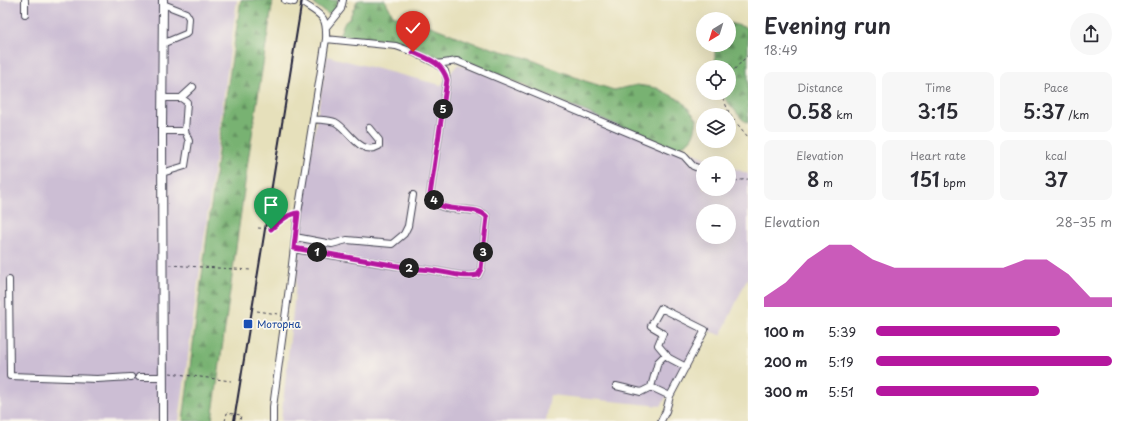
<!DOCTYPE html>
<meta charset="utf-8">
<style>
:root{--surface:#fff;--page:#f7f7f7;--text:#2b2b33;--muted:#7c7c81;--accent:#b5179e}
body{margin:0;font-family:"Playpen Sans",sans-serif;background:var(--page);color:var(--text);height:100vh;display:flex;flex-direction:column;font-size:15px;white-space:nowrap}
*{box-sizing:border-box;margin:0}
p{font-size:13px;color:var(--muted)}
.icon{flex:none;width:22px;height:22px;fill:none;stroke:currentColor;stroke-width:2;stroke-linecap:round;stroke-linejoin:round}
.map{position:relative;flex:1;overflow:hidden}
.side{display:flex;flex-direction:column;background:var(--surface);width:380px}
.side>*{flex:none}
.needle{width:26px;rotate:218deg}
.controls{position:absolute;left:696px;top:12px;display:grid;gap:8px}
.controls a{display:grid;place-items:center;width:40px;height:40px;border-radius:50%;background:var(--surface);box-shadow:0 4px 16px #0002;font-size:20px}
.pin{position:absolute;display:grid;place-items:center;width:34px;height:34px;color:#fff;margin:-41px -17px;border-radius:50% 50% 50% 0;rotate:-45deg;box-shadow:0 0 4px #0007}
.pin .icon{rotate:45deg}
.km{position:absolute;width:20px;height:20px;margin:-10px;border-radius:50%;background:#222;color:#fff;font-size:11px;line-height:20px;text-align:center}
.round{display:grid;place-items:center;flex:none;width:42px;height:42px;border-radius:21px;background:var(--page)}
.headline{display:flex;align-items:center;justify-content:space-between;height:68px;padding:0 16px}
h1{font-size:22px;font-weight:600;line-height:30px}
.stats{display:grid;grid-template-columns:repeat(3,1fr);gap:6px;height:68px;padding:4px 16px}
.stats div{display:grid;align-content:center;border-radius:8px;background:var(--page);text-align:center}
.stats b{font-size:20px;font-weight:600}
.stats small{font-size:11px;font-weight:400}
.stats p{font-size:11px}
.chart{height:112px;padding:8px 16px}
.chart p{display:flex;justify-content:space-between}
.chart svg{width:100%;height:72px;margin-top:4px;fill:var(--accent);opacity:.7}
ul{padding:0 16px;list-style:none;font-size:13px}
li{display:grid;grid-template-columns:64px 48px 1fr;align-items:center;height:30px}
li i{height:10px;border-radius:5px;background:var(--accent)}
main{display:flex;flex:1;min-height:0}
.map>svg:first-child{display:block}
.industrial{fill:#ccbed4;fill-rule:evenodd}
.forest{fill:url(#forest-firs);stroke:#4d6a56}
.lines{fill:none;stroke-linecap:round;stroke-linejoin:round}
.minor-casing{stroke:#3f3e4e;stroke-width:8}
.major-casing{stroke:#3f3e4e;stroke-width:10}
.path{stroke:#3f3e4e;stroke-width:1;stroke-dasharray:3 3;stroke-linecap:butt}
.minor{stroke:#fff;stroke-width:6}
.major{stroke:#fff;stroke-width:8}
.rail{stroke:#22223b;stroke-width:2}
.route-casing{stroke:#fff;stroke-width:8}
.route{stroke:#b5179e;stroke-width:5}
.transit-dot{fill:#1a4fb4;stroke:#fbf7ec;stroke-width:1.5}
.labels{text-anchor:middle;stroke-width:3.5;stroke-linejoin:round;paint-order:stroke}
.transit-label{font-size:10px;fill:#164399;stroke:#fbf7ec;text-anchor:start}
</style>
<main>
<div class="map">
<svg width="748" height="421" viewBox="0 0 748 421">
<defs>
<pattern id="forest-firs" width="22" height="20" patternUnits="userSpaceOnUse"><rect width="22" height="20" fill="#78b272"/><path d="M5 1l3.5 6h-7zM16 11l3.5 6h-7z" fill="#62905f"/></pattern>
</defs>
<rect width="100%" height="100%" fill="#fbf7ec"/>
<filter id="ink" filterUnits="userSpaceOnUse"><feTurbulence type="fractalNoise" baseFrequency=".025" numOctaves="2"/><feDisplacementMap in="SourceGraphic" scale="8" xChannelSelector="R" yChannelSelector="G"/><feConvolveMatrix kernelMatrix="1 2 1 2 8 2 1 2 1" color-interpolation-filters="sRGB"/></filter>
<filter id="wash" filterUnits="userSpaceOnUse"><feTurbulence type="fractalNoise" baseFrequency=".012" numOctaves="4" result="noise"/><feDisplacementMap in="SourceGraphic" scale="16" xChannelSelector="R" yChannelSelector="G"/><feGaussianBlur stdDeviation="0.9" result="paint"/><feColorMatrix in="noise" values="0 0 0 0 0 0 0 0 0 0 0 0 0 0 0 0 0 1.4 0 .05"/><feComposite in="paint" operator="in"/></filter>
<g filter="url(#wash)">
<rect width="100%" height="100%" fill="#e6e0bb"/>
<path class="industrial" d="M 0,0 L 237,0 L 179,421 L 0,421 Z
M 327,56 L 441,85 L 458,64 L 720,163 L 703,163 L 703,189 L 729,189 L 729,166 L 748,174 L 748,277 L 721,335 L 705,330 L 661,406 L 550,395 L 546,421 L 281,421 L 309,164 ZM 703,211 L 729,211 L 729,237 L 703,237 Z"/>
<path class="forest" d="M 241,0 L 273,0 L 249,154 L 212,421 L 183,421 L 221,130 Z
M 315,0 L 338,0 L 337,9 L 328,14 L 314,4 Z
M 361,0 L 385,0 L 393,15 L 408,21 L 428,25 L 474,43 L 527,58 L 585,81 L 614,90 L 637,85 L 657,88 L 682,101 L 697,119 C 694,139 692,140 675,150 L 460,58 L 442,58 L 427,55 L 408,46 L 389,40 L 339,36 L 344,23 L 349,19 L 357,1 Z
M 729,23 L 748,28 L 748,123 L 742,119 L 720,93 L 729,93 L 729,67 L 715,67 L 715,45 L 729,45 Z"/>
</g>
<g filter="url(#ink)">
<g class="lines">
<g class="minor-casing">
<path id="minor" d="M 285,0 L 294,2
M 25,14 L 25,0
M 327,26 L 341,9 L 343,0
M 326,39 L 396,46 L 413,52 L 437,64 L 457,61 L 684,156 L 693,166 L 703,170
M 162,44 L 186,34 L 188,32 L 189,18 L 186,13 L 163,4
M 163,98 L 181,98 L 187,102 L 185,131
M 181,98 L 193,87
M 313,119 C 319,120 329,120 335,122 C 349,129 360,157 379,146 L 379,140 L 369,128
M 162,131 L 185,131 L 189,141 L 185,166 L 162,173
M 295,237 L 332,244 L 347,240 L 392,244 L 404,234 L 408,226 L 413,195
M 294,249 L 416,269 C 436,268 459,279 478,275 L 481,269 L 487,217 C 478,205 448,214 436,203 C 434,201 432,197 430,195 L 447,80 L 445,71 L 437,64
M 9,280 L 10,376 L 97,379 L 131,377
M 139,377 L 163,377
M 616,386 L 641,392 L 651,387 L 658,362 L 666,354
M 651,387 L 670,396
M 273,421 L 273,407 L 291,273 L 298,213 L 326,39 C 327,16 322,16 304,4
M 661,421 L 666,411 L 670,396 L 705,330 L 661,308 L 651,326 L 663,333 L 658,345 L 669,358 L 686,367"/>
</g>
<g class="major-casing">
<path id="major" d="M 163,421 L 162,131 L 163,0"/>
</g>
<path class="path" d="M 729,80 L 731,73 L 748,55
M 725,93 L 723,98 L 730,115 L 748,137
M 729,179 L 735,181 L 748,179
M 258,228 L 272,229 L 275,224 L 293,213
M 169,265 L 251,270
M 257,311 L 278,314
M 170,373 L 231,381
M 225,421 L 227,413 L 241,415 L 240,421"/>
<use href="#minor" class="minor"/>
<use href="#major" class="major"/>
<path class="rail" d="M 234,421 L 302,0"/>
</g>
</g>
<g class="lines" filter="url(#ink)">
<g class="route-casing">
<path id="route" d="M 271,229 C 278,223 287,214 298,213 L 294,248 L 416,269 C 436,268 459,279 478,275 L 481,269 L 487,217 C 478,205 448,213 436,203 C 434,201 432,197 430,195 L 447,80 C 442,62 428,59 413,52"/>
</g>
<use href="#route" class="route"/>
</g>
<rect class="transit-dot" x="243" y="319" width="10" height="10" rx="2"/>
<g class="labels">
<g class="transit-label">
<text x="257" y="328">Моторна</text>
</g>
</g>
</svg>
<div class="controls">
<a><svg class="needle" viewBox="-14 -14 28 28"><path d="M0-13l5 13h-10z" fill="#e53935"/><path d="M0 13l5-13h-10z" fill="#7c7c81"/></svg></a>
<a><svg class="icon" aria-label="locate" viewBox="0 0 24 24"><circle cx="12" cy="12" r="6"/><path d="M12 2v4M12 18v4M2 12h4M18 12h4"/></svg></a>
<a><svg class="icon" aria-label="layers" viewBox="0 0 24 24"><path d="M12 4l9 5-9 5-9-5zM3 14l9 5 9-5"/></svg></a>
<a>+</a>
<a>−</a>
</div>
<div class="pin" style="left:271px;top:229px;background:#1e9e55"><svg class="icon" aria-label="arrive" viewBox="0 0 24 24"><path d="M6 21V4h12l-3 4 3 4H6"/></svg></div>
<div class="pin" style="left:413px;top:52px;background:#d93025"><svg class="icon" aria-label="check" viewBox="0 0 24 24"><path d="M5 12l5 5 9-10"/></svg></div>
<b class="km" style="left:317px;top:252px">1</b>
<b class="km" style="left:409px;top:268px">2</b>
<b class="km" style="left:483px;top:252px">3</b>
<b class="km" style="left:434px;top:200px">4</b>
<b class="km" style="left:443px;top:109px">5</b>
</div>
<section class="side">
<div class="headline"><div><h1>Evening run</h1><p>18:49</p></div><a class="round"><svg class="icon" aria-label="share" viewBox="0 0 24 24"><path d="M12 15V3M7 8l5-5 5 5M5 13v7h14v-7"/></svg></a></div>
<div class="stats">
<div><p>Distance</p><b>0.58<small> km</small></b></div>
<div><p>Time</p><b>3:15</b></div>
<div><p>Pace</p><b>5:37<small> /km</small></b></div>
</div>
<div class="stats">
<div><p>Elevation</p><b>8<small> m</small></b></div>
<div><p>Heart rate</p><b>151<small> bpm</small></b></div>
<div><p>kcal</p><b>37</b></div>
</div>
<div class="chart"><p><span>Elevation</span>28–35 m</p>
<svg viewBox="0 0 160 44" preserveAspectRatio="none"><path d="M0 44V38L10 29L20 15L30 6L40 6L50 15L60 20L70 20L80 20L90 20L100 20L110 20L120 15L130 15L140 24L150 38L160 38V44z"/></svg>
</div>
<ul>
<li><b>100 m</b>5:39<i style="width:78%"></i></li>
<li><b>200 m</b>5:19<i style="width:100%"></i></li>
<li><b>300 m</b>5:51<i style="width:69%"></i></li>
</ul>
</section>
</main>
